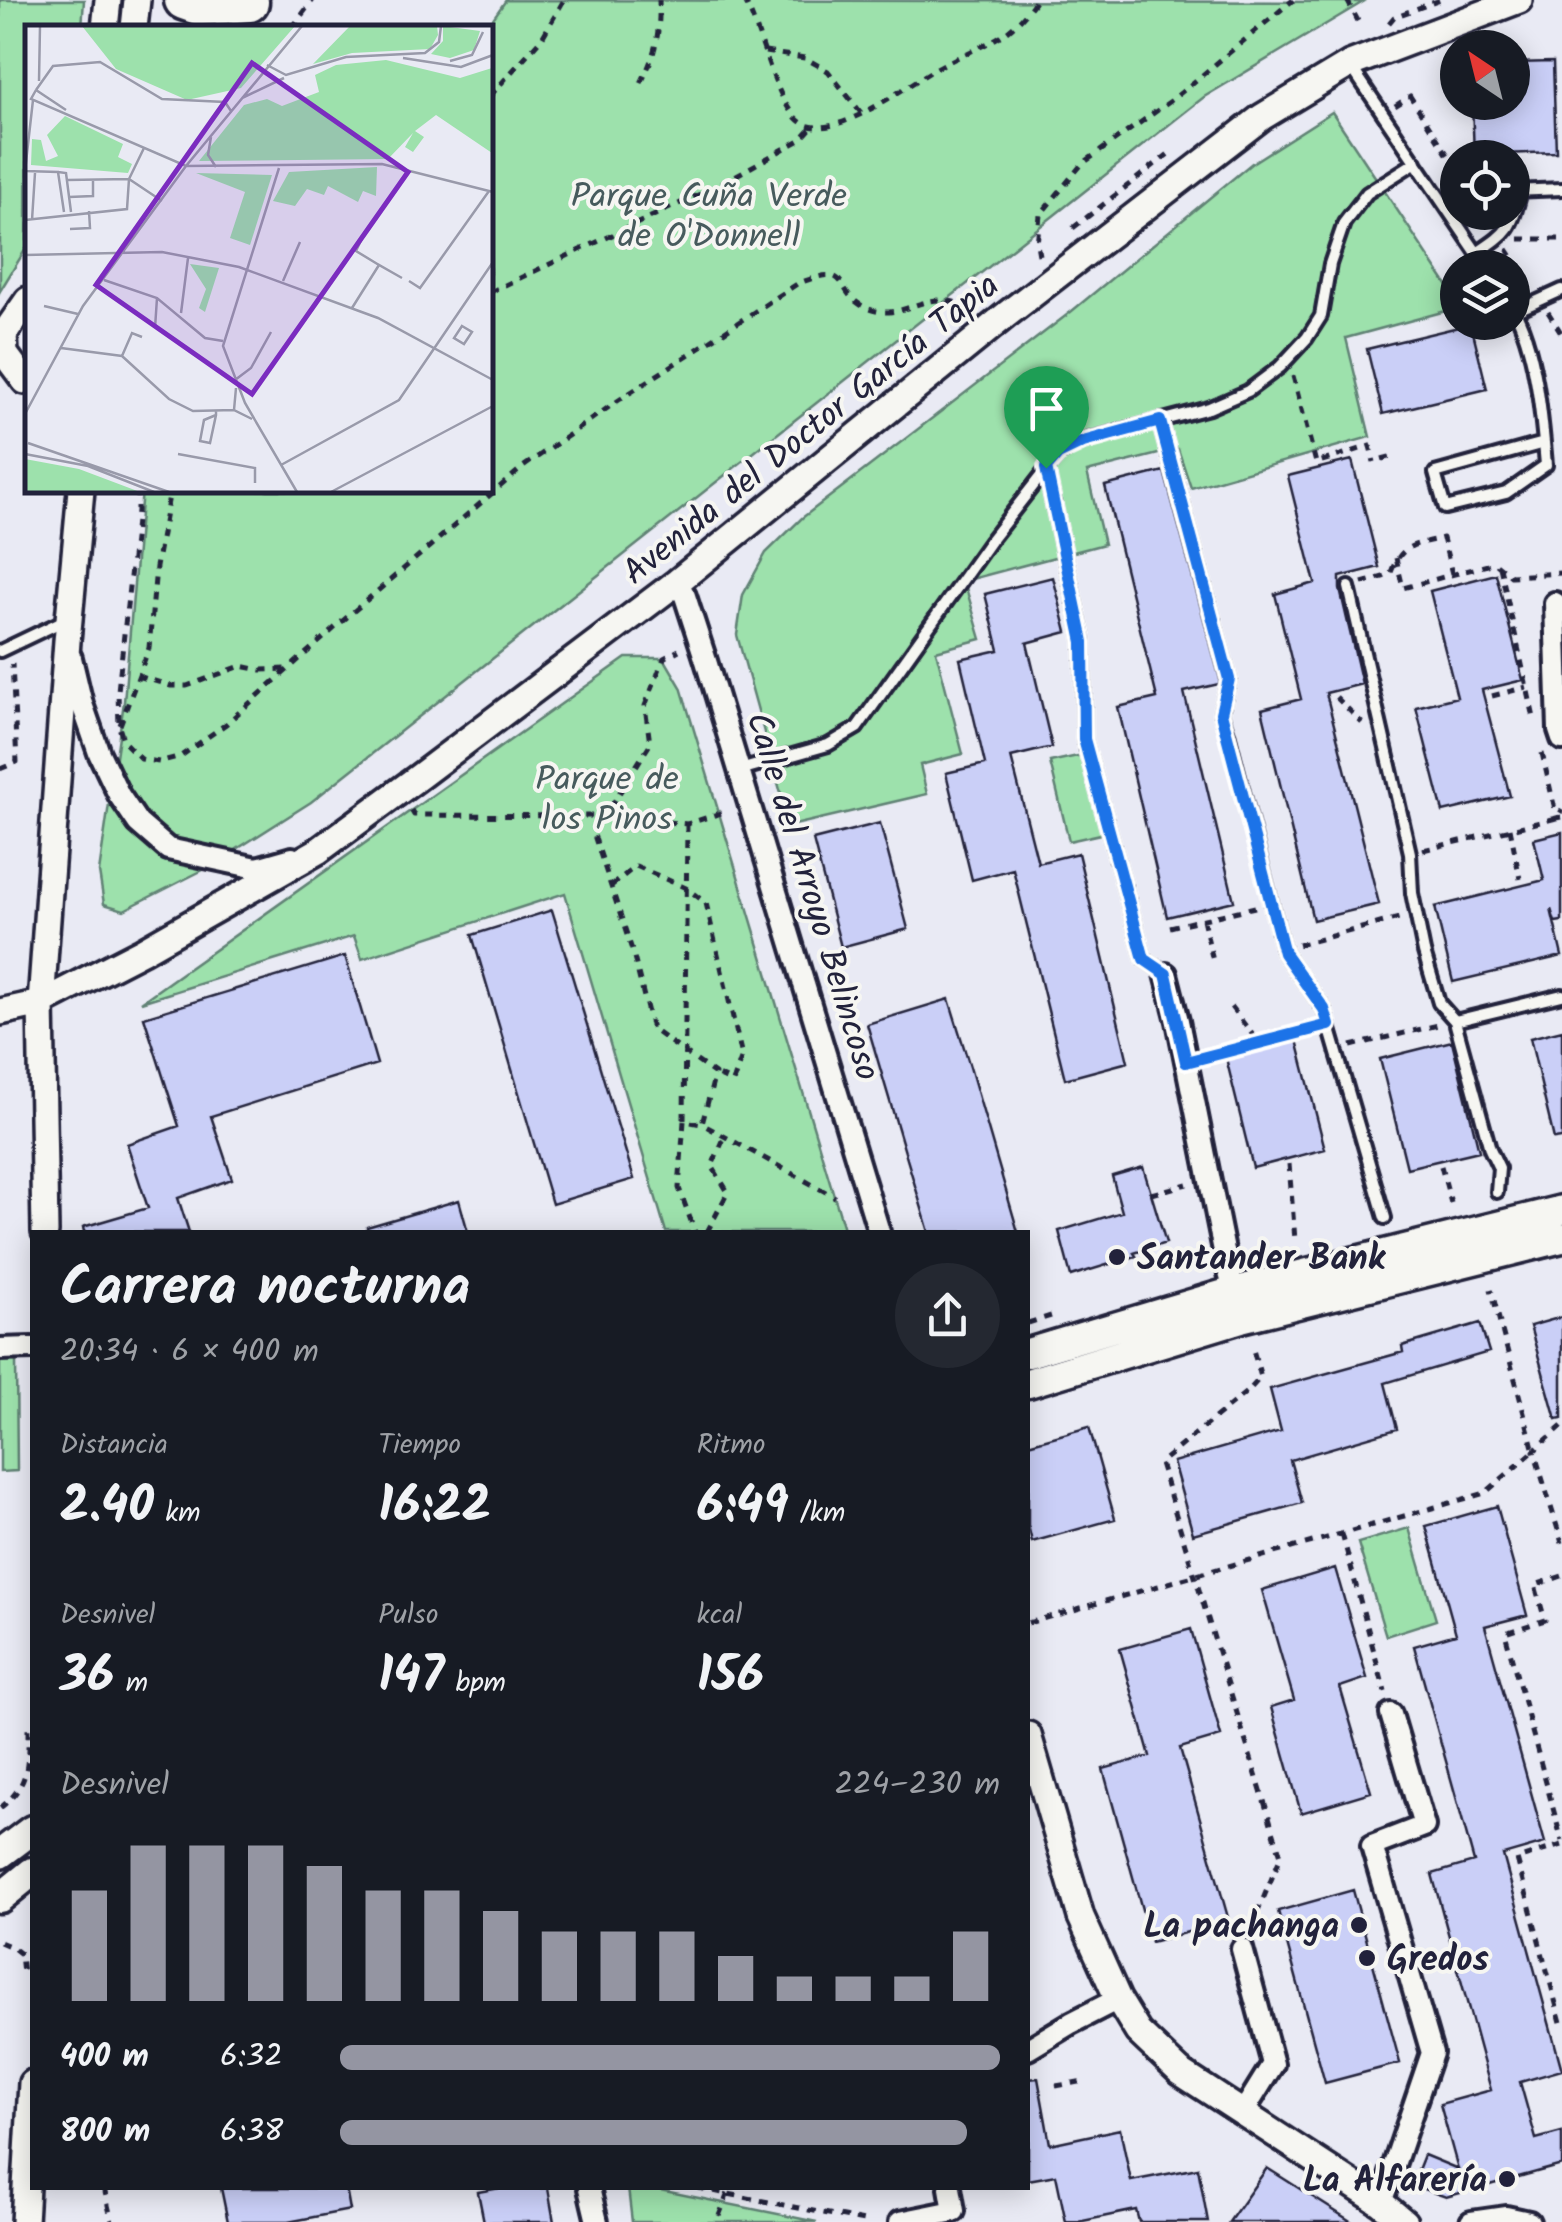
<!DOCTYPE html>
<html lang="es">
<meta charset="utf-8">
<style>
:root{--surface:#171b24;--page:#242831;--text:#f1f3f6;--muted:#9ea1a6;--accent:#9495a2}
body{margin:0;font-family:Kalam,sans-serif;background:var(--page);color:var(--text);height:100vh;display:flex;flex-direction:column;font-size:38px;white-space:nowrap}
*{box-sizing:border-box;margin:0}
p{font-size:32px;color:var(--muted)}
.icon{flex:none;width:55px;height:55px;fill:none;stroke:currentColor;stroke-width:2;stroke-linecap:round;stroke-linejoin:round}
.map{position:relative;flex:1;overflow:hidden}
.details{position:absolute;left:30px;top:1230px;width:1000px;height:960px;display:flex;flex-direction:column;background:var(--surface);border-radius:0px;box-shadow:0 5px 25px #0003}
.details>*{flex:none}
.needle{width:65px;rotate:325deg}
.controls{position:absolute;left:1440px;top:30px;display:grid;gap:20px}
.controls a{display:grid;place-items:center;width:90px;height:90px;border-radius:50%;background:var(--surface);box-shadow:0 5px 25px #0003;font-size:50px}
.pin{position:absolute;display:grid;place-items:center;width:85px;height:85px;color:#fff;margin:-102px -42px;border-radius:50% 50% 50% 0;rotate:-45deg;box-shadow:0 0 10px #0007}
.pin .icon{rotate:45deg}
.round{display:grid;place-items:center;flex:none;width:105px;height:105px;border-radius:52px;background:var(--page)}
.headline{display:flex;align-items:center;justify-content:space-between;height:170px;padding:0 30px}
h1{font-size:55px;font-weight:800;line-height:75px}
.figures{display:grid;grid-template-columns:repeat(3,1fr);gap:15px;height:170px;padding:10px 30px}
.figures div{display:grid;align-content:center}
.figures b{font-size:50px;font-weight:800}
.figures small{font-size:28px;font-weight:400}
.figures p{font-size:28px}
.chart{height:280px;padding:20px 30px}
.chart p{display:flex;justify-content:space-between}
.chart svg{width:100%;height:180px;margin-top:10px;stroke:var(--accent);stroke-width:6}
ul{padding:0 30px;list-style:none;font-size:32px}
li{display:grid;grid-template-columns:160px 120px 1fr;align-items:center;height:75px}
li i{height:25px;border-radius:12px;background:var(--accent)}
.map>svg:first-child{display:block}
.green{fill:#9de1ac;stroke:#608274;stroke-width:2.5}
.building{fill:#cacff7;stroke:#22223b;stroke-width:2.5}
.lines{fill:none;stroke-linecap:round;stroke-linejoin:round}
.service-casing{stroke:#22223b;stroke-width:18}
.minor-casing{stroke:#22223b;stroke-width:28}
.tertiary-casing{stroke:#22223b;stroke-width:32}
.secondary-casing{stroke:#22223b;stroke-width:35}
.motorway-casing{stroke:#22223b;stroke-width:45}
.path{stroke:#22223b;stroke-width:5;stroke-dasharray:8 8;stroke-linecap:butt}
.service{stroke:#f6f6f2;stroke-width:10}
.minor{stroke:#f6f6f2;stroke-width:20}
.tertiary{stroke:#f6f6f2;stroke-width:25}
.secondary{stroke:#f6f6f2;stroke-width:28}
.motorway{stroke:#f6f6f2;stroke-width:38}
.route-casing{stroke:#fff;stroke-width:20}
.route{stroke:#1a73e8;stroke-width:12}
.poi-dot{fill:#22223b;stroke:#f6f6f2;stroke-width:4}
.labels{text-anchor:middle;stroke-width:8;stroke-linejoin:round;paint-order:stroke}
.park-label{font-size:35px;fill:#475b5d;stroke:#f6f6f2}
.street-label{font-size:35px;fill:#22223b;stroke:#f6f6f2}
.poi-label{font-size:35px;font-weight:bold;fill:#22223b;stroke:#f6f6f2;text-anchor:start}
.inset-road{fill:none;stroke:#999aaa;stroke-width:2.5}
.view{fill:#7b2cbf;fill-opacity:0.15;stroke:#7b2cbf;stroke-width:5}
.inset-edge{fill:none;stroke:#22223b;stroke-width:5}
</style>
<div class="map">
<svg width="1562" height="2222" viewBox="0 0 1562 2222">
<rect width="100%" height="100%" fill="#e9eaf4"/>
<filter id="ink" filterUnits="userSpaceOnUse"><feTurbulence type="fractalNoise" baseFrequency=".01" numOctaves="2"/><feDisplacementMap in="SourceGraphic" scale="20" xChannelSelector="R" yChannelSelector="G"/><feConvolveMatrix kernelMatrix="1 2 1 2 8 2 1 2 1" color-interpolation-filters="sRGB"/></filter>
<g filter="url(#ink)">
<path class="green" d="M 0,0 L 84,0 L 82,27 L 28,28 L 27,247 L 0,291 Z
M 506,0 L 1363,2 L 1204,97 L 311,802 L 207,868 L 124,910 L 104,904 L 99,872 L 124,702 L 142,490 L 490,490 L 490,28 L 487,27 Z
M 1332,112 L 1457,300 L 1457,308 L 1346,338 L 1370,437 L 1191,488 L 1178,449 L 1087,472 L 1104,544 L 964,581 L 981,639 L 936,651 L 963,754 L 920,765 L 927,794 L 790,826 L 737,635 L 743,595 L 766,553 L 802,518 L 1072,311 L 1252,163 Z
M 626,658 L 664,658 L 681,687 L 845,1232 L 666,1232 L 565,893 L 362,959 L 354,936 L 141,1002 Z
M 1087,754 L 1105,833 L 1069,841 L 1050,762 Z
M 16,1360 L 17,1471 L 0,1472 L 0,1361 Z
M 1409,1528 L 1436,1620 L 1386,1636 L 1358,1543 Z
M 628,2188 L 650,2188 L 817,2222 L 632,2222 Z"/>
<path class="building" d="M 1553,62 L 1556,152 L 1474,155 L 1472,102 L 1512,102 L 1512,63 Z
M 1471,324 L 1487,389 L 1383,414 L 1367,349 Z
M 1352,460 L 1379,567 L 1340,577 L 1340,589 L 1362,684 L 1326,693 L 1379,904 L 1313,920 L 1262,709 L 1301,699 L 1275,594 L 1315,583 L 1288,476 Z
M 1164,471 L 1220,679 L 1219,684 L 1184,692 L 1234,901 L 1167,917 L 1118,707 L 1157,698 L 1105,486 Z
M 1496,574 L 1523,680 L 1482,690 L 1510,796 L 1443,812 L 1416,707 L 1457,697 L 1430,591 Z
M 1053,577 L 1067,632 L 1027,643 L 1052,747 L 1011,757 L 1038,863 L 1078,853 L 1128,1062 L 1065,1079 L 1013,869 L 972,880 L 946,773 L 985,764 L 960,659 L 999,650 L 985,594 Z
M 880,823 L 908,929 L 841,947 L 813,840 Z
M 1562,832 L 1562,921 L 1555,922 L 1551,909 L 1562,956 L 1453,982 L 1435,907 L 1544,880 L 1534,839 Z
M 552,910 L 634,1179 L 552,1204 L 472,935 Z
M 345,956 L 377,1064 L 211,1116 L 232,1179 L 178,1198 L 189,1232 L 84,1232 L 83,1227 L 148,1208 L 127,1144 L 179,1126 L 144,1017 Z
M 949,999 L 970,1067 L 1018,1232 L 929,1232 L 907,1159 L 867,1024 Z
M 1562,1030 L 1562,1138 L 1554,1139 L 1530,1038 Z
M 1297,1040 L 1325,1149 L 1253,1168 L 1226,1058 Z
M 1452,1041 L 1479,1151 L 1407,1168 L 1380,1059 Z
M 1143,1167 L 1166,1243 L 1134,1253 L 1136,1256 L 1071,1276 L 1059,1231 L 1122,1212 L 1112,1176 Z
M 459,1200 L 468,1232 L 367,1232 L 367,1227 Z
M 1562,1317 L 1562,1418 L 1556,1419 L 1530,1326 Z
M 1480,1323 L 1489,1352 L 1385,1383 L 1397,1429 L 1290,1460 L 1302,1503 L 1193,1534 L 1173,1462 L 1281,1431 L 1270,1389 L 1403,1352 L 1402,1346 Z
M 1089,1427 L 1115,1519 L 1032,1542 L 1028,1525 L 1028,1444 Z
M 1497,1506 L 1527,1615 L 1485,1626 L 1545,1843 L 1503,1855 L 1562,2070 L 1520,2082 L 1536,2139 L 1562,2132 L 1562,2165 L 1446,2197 L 1412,2185 L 1424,2155 L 1458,2169 L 1440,2104 L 1491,2090 L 1432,1874 L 1474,1862 L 1414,1646 L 1456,1634 L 1426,1526 Z
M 1335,1568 L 1367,1678 L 1340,1687 L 1371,1792 L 1301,1813 L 1271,1707 L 1294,1700 L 1262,1590 Z
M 1191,1629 L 1221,1736 L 1180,1748 L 1229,1921 L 1151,1942 L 1103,1769 L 1150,1756 L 1120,1649 Z
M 1353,1890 L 1400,2063 L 1325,2083 L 1278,1911 Z
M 1038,2078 L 1050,2144 L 1120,2129 L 1131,2181 L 1198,2168 L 1208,2222 L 1139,2222 L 1136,2210 L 1078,2222 L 1066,2222 L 1056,2175 L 1028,2180 L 1028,2079 Z
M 1267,2168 L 1352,2222 L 1229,2222 Z
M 221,2188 L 346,2188 L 350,2210 L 288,2222 L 228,2222 Z
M 500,2188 L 548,2188 L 554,2222 L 484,2222 L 478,2192 Z"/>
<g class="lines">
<g class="service-casing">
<path id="service" d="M 1350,65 L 1487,268
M 1512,191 L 1562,189
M 1477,253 C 1510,231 1511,229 1521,191
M 1512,306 C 1536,346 1542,418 1546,465 L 1506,493 L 1445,508 L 1435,473 L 1544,443
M 1516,311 L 1562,290
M 1160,421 L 1229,679 L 1221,713 L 1228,733 L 1284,953 L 1324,1009 L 1385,1218
M 1046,469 L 1083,641 L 1084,739 L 1144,959 L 1166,974
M 1349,587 L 1410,853 L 1412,893 L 1424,952 L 1439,1003 L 1455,1021 L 1490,1149 L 1499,1168 L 1497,1192
M 0,651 L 67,619
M 740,770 L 828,745 L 857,728 L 990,541 L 1058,454 L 1083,441 L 1209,408 L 1248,391 L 1280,367 L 1307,338 L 1321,316 L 1330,264 L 1344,223 L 1367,193 L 1416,162
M 1455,1021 L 1562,995"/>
</g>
<g class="minor-casing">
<path id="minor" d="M 677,582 L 685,596 L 706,661 L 879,1232
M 1555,603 L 1559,730 L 1562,739
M 71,658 L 82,704 L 99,753 L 119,795 L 138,823 L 168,849 L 257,868 L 292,858
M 1166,974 L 1178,1021 L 1227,1266 L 1238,1304
M 0,1349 L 32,1348
M 1028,2049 L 1071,2023 L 1118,1999
M 1242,2114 L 1273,2064 L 1242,1949
M 589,2188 L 597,2222
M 1381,2203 L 1432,2053 L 1372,1846 L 1424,1826 L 1391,1714
M 900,2222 L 954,2211 L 950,2188
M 1471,2222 L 1506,2217 L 1529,2222"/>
</g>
<g class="tertiary-casing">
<path id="tertiary" d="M 105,28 L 108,0
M 134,28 L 137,0
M 4,334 L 5,354 L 25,381
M 0,340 L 28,300
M 0,1012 L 41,1003 L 142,951 L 318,851 L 420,776 L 677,582 L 1006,315 L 1262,117 L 1350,64 L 1519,0
M 45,1232 L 41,1003 L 67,641 L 81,490
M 1028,1735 L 1081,1917 L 1118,1999 L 1138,2032 L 1180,2072 L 1381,2203 L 1404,2222
M 24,2222 L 32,2083"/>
</g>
<g class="secondary-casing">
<path id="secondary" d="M 1028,1353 L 1235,1291 L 1562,1210
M 1028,1383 L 1241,1318 L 1562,1238
M 0,1854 L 32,1830
M 0,1898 L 32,1872"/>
</g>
<g class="motorway-casing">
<path id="motorway" d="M 184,0 L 201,6 L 249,2"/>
</g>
<path class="path" d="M 744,0 C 761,28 776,110 804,124 C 836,141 907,85 935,69 C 959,55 989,46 1010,29 C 1020,21 1029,10 1036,0
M 1347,0 L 1358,21
M 1389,23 L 1394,17 L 1440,0
M 292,28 L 313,0
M 765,52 L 805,58 L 828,71 L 862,114
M 641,83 C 656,53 660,33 659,0
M 490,96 L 542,38 L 564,0
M 1395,106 L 1410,96 L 1458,171
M 1073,228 L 1171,152
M 1519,239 L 1561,239
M 1507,249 L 1531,286
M 1039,255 L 1037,244 L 1040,215 L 1082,164 L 1172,100 L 1293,0
M 490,292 L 713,188 L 800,140 L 813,126
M 1548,312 L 1562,334
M 1293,376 L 1316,463 L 1370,446 L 1374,462
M 1382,459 L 1393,456
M 137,490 L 137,511 L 118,691 L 119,727 L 124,742 L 141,759 L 159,762 L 181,756 L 226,724 L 354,611 L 523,467 L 619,400 L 797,284 C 857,260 829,293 869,309 C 897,319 914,301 939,300 C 955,299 958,308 978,303
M 1396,558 L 1403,588 L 1495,563 L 1511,576 L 1562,573
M 1500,567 L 1534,718
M 1362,583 L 1390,575 C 1401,544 1413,545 1443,538 L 1452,574
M 138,676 L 171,686 L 187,686 L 241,666 L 261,670 L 286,669
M 1492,696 L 1527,687
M 1336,697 L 1362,723
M 120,725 L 149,648 L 156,567 L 170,490
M 1542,753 L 1557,818 L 1562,817
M 0,769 L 17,762 L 12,664
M 411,810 L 414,815 L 605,816 L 650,744 L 645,706 L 664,658 L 679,650
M 721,813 L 687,824 L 605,816 L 592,829 L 633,953 L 652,1029 L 715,1074 L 702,1124 L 835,1197
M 687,824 L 684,1121 L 702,1124
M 1510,828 L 1520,879
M 1423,850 L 1557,818 L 1562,810
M 611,886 L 636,866 L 686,888 L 706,903 L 742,1056 L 733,1082 L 715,1074
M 1203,919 L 1213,961
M 1170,927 L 1255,907
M 1298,945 L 1399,918
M 1231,1007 L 1259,1043
M 1351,1046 L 1438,1025
M 1206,1057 L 1311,1029
M 684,1121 L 679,1188 L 695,1232
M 1289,1164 L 1295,1240
M 1441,1166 L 1451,1203
M 1151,1194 L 1187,1184
M 707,1232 L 728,1192 L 712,1166 L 725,1136
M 1028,1323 L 1051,1316
M 1562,1426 L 1534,1451 L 1562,1543
M 1342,1534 L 1385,1692
M 1562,1576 L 1535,1585 L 1545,1620 L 1505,1633 L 1562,1841
M 1028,1623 L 1485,1493 L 1534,1451 L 1491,1289
M 0,1808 C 31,1784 28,1763 28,1726 L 32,1725
M 1562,1845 L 1517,1859 L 1562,2026
M 1251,1928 L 1281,1856 L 1160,1463 L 1250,1389 L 1261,1377 L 1253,1350
M 0,1942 L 12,1947 L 21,1954 L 23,1973 L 32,1973
M 1056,2086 L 1084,2081
M 104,2188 L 112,2222
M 698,2188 L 869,2222
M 719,2216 L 728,2193"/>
<use href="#service" class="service"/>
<use href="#minor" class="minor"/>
<use href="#tertiary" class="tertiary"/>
<use href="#secondary" class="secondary"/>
<use href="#motorway" class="motorway"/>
</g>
</g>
<g class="lines" filter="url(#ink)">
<g class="route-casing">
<path id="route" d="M 1160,421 L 1229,679 L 1221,713 L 1284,953 L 1324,1009 L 1329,1025 L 1186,1062 L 1166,974 L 1144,959 L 1084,739 L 1083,642 L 1046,468 L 1058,454 L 1083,442 Z"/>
</g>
<use href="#route" class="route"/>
</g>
<g class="poi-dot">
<circle cx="1117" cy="1257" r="10"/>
<circle cx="1359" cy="1925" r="10"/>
<circle cx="1367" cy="1958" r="10"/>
<circle cx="1507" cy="2179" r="10"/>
</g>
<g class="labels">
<g class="park-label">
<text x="709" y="207">Parque Cuña Verde<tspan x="709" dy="40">de O'Donnell</tspan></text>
<text x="607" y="790">Parque de<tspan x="607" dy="40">los Pinos</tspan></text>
</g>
<g class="street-label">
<text transform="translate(810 428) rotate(-39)" y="12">Avenida del Doctor García Tapia</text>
<text transform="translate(814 896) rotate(73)" y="12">Calle del Arroyo Belincoso</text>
</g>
<g class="poi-label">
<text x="1137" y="1269">Santander Bank</text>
<text x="1339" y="1937" text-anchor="end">La pachanga</text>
<text x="1387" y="1970">Gredos</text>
<text x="1487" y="2191" text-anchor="end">La Alfarería</text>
</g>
</g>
<g transform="translate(25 25)">
<rect width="468" height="468" fill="#e9eaf4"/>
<path d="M 57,1 L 270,1 L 216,63 L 162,75 L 91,44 ZM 325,1 L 412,1 L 413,10 L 405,24 L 327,28 L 288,39 ZM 418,1 L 455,6 L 449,25 L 425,33 L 406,29 L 418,16 ZM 361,35 L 435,53 L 467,43 L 467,128 L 411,90 L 390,106 L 399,112 L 388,127 L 380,122 L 388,108 L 363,134 L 174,136 L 219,80 L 242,74 L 257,81 L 294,67 L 290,50 L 311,40 ZM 40,91 L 98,119 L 93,132 L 107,139 L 103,148 L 6,140 L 7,114 L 16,115 L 21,136 L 33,131 L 22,110 ZM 352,142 L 351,171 L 338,166 L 333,177 L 303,161 L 299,170 L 282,164 L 270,181 L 248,176 L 264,147 ZM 171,148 L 247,150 L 225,220 L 205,213 L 220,167 ZM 165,239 L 194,243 L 180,287 L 174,283 L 181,264 ZM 0,434 L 54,444 L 115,467 L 0,467 Z" fill="#9de1ac"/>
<path class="inset-road" d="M 378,33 L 436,42 L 468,30M 425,36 L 447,30 L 458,7M 242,40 L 261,50 L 321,32 L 400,28 L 414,17 L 416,1M 14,56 L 15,1M 11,65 L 6,74 L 161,141 L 357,139 L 468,167M 11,65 L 28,41 L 75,37 L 137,74 L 200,77 L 206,86M 11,65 L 41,85M 217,73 L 259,53M 186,112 L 183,130 L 191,142M 254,143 L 198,321 L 220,378 L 272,467M 0,146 L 33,147 L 39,187M 0,146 L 8,75M 33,147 L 41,148 L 46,187M 42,155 L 104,154 L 137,176M 44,172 L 68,171 L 68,155M 0,195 L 102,184 L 104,154 L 119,123M 7,195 L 10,148M 45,204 L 65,203 L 64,186M 340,207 L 331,226 L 354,240M 0,230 L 137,227 L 214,242 L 353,293 L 468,355M 79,255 L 132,273 L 180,313 L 198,316M 258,256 L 275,217M 384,256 L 395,263 L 464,166M 19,281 L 53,289M 327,283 L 354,240 L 377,253M 156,288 L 163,233M 437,301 L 447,307 L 439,319 L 429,313 ZM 130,303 L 132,273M 36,323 L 97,331 L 144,374 L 168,386 L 209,385M 97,331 L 107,308 L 117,312M 210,355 L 226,343 L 246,307M 211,363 L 209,385 L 227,394M 191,385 L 191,390 L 185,418 L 175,416 L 179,395 L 191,390M 0,389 L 58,281 L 161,141 L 277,1M 3,418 L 144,467M 0,429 L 63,441 L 129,467M 153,429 L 230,443 L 230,458M 256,440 L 374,375 L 468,237M 306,467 L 468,381"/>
<path class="view" d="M 227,38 L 383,147 L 227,369 L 71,260 Z"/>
<rect width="468" height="468" class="inset-edge"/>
</g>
</svg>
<div class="controls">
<a><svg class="needle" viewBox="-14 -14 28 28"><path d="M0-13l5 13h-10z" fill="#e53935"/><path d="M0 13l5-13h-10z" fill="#9ea1a6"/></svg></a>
<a><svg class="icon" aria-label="locate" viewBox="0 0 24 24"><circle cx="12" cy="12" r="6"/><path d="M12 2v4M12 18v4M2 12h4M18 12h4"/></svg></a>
<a><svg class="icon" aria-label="layers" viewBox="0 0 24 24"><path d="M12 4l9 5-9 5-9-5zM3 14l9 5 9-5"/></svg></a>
</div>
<div class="pin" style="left:1046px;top:468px;background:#1e9e55"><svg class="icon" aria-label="arrive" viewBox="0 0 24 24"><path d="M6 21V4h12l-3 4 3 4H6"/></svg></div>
<section class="details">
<div class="headline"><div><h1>Carrera nocturna</h1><p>20:34 · 6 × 400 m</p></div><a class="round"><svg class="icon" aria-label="share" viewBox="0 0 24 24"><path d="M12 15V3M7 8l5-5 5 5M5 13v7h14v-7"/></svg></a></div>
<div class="figures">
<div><p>Distancia</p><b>2.40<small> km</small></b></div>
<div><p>Tiempo</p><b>16:22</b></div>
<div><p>Ritmo</p><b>6:49<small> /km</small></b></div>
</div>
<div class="figures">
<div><p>Desnivel</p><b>36<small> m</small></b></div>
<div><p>Pulso</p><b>147<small> bpm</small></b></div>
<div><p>kcal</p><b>156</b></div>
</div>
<div class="chart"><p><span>Desnivel</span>224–230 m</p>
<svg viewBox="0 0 160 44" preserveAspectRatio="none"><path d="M5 44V17M15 44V6M25 44V6M35 44V6M45 44V11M55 44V17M65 44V17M75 44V22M85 44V27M95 44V27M105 44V27M115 44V33M125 44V38M135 44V38M145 44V38M155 44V27"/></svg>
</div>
<ul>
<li><b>400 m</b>6:32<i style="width:100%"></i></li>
<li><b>800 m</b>6:38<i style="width:95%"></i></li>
</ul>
</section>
</div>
